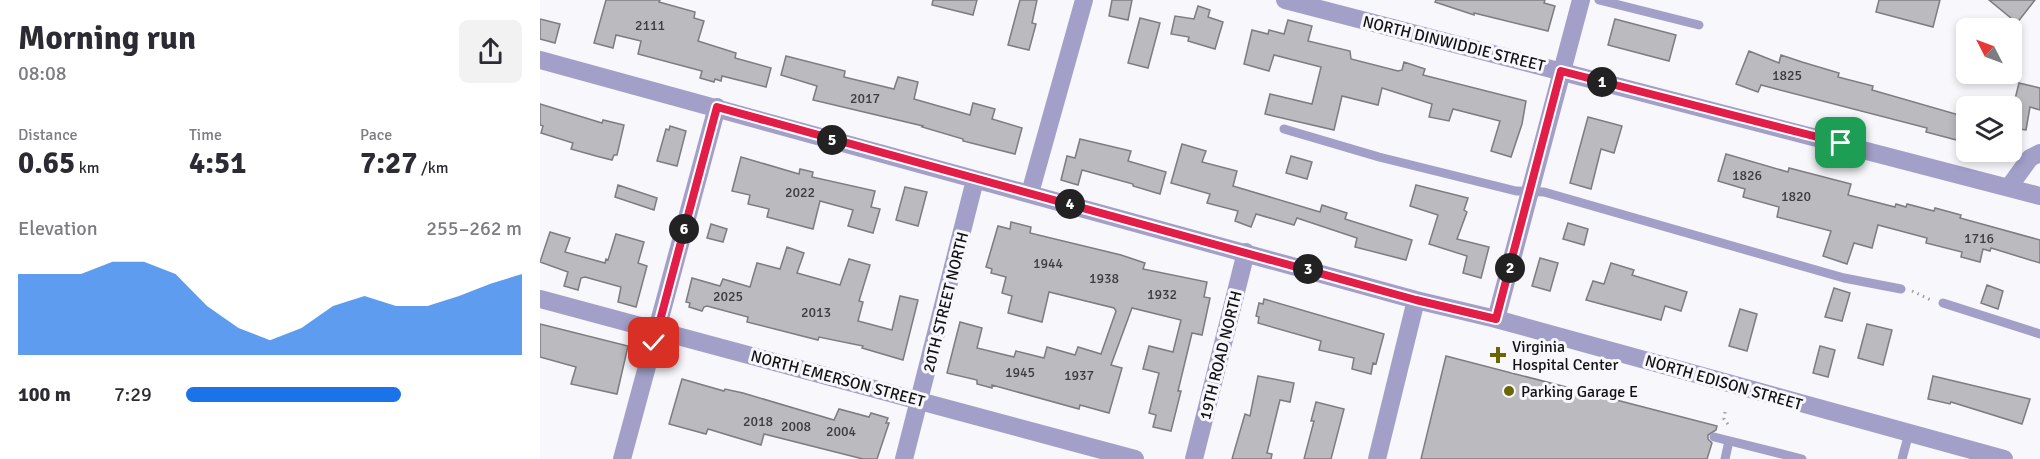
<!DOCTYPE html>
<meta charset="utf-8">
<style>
:root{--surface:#fff;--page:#f2f2f3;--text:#2b2b33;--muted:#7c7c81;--accent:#1a73e8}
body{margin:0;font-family:Signika,sans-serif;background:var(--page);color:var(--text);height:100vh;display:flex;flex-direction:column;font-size:22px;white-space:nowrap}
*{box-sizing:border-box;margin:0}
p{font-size:20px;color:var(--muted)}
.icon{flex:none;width:33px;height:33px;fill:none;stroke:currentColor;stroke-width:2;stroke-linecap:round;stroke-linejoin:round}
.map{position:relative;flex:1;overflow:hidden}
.panel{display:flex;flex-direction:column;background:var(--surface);width:540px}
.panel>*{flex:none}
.needle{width:39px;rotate:312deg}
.buttons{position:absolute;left:1416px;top:18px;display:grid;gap:12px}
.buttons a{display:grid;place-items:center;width:66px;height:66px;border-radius:9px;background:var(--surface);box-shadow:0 3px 9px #0003;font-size:30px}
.pin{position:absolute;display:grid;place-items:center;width:51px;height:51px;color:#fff;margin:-26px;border-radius:12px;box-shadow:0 3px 9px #0006}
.km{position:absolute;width:30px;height:30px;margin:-15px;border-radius:50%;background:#222;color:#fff;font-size:16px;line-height:30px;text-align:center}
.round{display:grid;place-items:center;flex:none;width:63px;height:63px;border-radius:9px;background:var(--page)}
.summary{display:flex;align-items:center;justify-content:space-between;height:102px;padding:0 18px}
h1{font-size:33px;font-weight:700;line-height:45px}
.figures{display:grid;grid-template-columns:repeat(3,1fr);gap:9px;height:102px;padding:6px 18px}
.figures div{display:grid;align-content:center}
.figures b{font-size:30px;font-weight:700}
.figures small{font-size:16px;font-weight:400}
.figures p{font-size:16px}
.chart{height:168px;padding:12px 18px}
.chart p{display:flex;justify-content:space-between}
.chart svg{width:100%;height:108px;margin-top:6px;fill:var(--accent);opacity:.7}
ul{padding:0 18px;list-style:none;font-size:20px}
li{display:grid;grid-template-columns:96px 72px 1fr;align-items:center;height:45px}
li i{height:15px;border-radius:8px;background:var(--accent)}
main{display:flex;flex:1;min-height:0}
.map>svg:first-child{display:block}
.building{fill:#bababf;stroke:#7c7c81;stroke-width:1.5}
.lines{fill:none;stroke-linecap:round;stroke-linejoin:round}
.path{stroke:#9e9ea2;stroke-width:3;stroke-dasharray:1.5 4.5;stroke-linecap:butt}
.lane{stroke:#a2a0c8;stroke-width:9}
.street{stroke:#a2a0c8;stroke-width:18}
.route-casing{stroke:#fff;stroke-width:12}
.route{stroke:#e11d48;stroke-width:8}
.poi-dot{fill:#6b6700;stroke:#f7f7fc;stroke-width:2}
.labels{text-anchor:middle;stroke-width:6;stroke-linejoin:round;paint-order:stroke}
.number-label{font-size:14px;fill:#3c3c3f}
.street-label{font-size:16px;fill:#121214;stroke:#f7f7fc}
.poi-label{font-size:16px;fill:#121214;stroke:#f7f7fc;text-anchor:start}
</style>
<main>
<section class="panel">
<div class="summary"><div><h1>Morning run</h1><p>08:08</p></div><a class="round"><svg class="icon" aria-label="share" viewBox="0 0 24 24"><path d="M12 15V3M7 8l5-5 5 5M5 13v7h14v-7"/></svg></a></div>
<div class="figures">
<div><p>Distance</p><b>0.65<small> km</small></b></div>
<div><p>Time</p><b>4:51</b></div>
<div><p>Pace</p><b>7:27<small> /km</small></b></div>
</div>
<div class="chart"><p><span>Elevation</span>255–262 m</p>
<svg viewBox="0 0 160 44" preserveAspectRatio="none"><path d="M0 44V11L10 11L20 11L30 6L40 6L50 11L60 24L70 33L80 38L90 33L100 24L110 20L120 24L130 24L140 20L150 15L160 11V44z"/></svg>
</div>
<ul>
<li><b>100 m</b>7:29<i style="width:64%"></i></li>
</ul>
</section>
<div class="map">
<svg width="1500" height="459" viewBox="0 0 1500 459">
<rect width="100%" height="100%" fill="#f7f7fc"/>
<path class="building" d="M 66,0 L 120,0 L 119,2 L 155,12 L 154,18 L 164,21 L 158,41 L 196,53 L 195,58 L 231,68 L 226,87 L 182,76 L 181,81 L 175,79 L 174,82 L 160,78 L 162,71 L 98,54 L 101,41 L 76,35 L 73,48 L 54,43 Z
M 393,0 L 437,0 L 433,15 L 392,5 Z
M 480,0 L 497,0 L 492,23 L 496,24 L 489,50 L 468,45 Z
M 572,0 L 592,0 L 588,20 L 569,16 Z
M 896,0 L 1005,0 L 1004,3 L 1015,6 L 1008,31 L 934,13 L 934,15 L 895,2 Z
M 1339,0 L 1400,0 L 1393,27 L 1336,12 Z
M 1449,0 L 1495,0 L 1477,23 Z
M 658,6 L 670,10 L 668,17 L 683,22 L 675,49 L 648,41 L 649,37 L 631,34 L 635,16 L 654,19 Z
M 600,18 L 620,23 L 608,68 L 588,63 Z
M 0,19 L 20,24 L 15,43 L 0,39 Z
M 1075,19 L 1136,35 L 1129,61 L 1068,45 Z
M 748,20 L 772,26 L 768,41 L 810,51 L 811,59 L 858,71 L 862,70 L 864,62 L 885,69 L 883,75 L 986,101 L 982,124 L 971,157 L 951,151 L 960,121 L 913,109 L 909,121 L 889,117 L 892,104 L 842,88 L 838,105 L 802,96 L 794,130 L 725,114 L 730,94 L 772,104 L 781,67 L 734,55 L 729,71 L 704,64 L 712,30 L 728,34 L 729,30 L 744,34 Z
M 1209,51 L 1239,63 L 1241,55 L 1262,62 L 1299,73 L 1298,77 L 1333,86 L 1332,90 L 1426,117 L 1424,142 L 1386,132 L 1387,128 L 1221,85 L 1218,92 L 1196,84 Z
M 246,56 L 305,71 L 304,77 L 354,89 L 358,77 L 378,82 L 374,99 L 430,115 L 433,103 L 455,109 L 452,119 L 482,128 L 475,154 L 423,141 L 423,139 L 382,127 L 383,126 L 273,100 L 277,86 L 241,75 Z
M 1479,83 L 1500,88 L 1500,110 L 1490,107 L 1486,130 L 1472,128 L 1472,111 Z
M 0,104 L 62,123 L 63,120 L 84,125 L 77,155 L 74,155 L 72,160 L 56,156 L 31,149 L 33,143 L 1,133 L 3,126 L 0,125 Z
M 1048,117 L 1082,126 L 1074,153 L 1061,149 L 1051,189 L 1030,183 Z
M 130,126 L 146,131 L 137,166 L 117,161 L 126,129 L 129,130 Z
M 540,139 L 591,151 L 588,161 L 626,172 L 620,194 L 593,186 L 593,184 L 542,170 L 538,185 L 521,180 L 527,156 L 535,158 Z
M 642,144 L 666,151 L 662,162 L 697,171 L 693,186 L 780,212 L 782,205 L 807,213 L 805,219 L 872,240 L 866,260 L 815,247 L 817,238 L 757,218 L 754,225 L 716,214 L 711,227 L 695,221 L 698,211 L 667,203 L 670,194 L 631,183 Z
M 1186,154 L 1248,172 L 1249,168 L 1311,184 L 1308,195 L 1355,207 L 1356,204 L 1366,207 L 1367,204 L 1394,211 L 1395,208 L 1421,215 L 1420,218 L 1500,240 L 1500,263 L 1451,248 L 1450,251 L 1443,249 L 1440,262 L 1421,257 L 1422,252 L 1386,243 L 1387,238 L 1338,225 L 1332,248 L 1314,243 L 1307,264 L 1283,256 L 1291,231 L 1237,217 L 1239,207 L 1203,197 L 1205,189 L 1178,181 Z
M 751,156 L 772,162 L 767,179 L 746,173 Z
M 201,157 L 259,174 L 260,169 L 273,172 L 272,177 L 335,191 L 331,207 L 340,209 L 333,233 L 308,226 L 313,210 L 280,201 L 273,229 L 227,217 L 229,209 L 208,204 L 210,195 L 192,191 Z
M 78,185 L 117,198 L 114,210 L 75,197 Z
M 876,185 L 928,198 L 924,210 L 927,212 L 917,239 L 949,247 L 941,278 L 923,273 L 927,256 L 889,244 L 898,215 L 870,206 Z
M 365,187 L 387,192 L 378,226 L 356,220 Z
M 471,222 L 491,227 L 490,233 L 581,255 L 605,263 L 603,269 L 667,282 L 664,297 L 670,298 L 662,335 L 652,333 L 638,391 L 641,391 L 631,431 L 613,427 L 616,415 L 609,413 L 619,373 L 603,369 L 609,346 L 633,352 L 641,320 L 592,308 L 571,365 L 582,368 L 569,413 L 540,405 L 539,409 L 452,385 L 452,388 L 437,384 L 437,380 L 407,373 L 420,322 L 442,328 L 437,348 L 474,357 L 476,351 L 504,358 L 507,347 L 535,355 L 538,347 L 561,354 L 576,311 L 574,308 L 509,292 L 502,322 L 468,313 L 472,296 L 462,293 L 466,277 L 451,273 L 452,269 L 446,267 L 458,226 L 470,229 Z
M 1028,223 L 1048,229 L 1044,245 L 1023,239 Z
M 171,224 L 187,229 L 183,242 L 167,238 Z
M 10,232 L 30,238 L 25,252 L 65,263 L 66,259 L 68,260 L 76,234 L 104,242 L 98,263 L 107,266 L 96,307 L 78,302 L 81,287 L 45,277 L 41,278 L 38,290 L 24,286 L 28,272 L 0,262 Z
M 247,247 L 264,253 L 257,273 L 300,285 L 309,259 L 330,265 L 319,301 L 323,302 L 318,321 L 352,330 L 360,296 L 378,300 L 363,360 L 322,348 L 323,346 L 279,337 L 278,340 L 207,322 L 208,317 L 167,306 L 164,307 L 162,311 L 149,307 L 150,303 L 146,302 L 152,278 L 180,286 L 183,279 L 210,287 L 217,263 L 240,269 Z
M 1000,258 L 1018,263 L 1010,291 L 992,286 Z
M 1071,263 L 1094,270 L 1092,275 L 1147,292 L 1141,311 L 1125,306 L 1121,320 L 1046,300 L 1053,281 L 1064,284 Z
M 1447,285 L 1463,291 L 1458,309 L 1441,303 Z
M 1294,288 L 1310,293 L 1302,321 L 1285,317 Z
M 724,299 L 844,334 L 836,364 L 833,363 L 831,374 L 812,369 L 814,358 L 779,350 L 781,341 L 718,323 L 719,317 L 716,316 L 719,303 L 723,304 Z
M 1200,309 L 1217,314 L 1207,351 L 1189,346 Z
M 0,324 L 88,346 L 77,394 L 31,384 L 36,367 L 0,357 Z
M 1327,324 L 1352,330 L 1343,365 L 1318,358 Z
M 1280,346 L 1295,350 L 1288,377 L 1273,373 Z
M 906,356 L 1177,426 L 1176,430 L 1168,435 L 1168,439 L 1172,443 L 1167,459 L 881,459 Z
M 718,376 L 754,383 L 750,402 L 740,400 L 727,453 L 732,454 L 731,459 L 692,459 L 705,414 L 710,416 Z
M 1393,376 L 1490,399 L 1482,424 L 1411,402 L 1410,404 L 1388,399 Z
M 142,379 L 184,391 L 185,389 L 203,393 L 294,420 L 299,409 L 329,417 L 331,413 L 348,418 L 346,423 L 349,423 L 337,459 L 323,459 L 224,434 L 221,445 L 168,429 L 166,434 L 129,424 Z
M 776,402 L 804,409 L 791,459 L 764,459 L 774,421 L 771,421 Z"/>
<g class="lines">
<path class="path" d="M 1372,291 L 1393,301
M 1185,412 L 1184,419 L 1190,427"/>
<path class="lane" d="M 1059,0 L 1159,25
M 744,129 L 839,157 L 976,191 L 1004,192 L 1304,278 L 1361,289
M 1403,303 L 1500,334
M 1174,437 L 1262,459
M 1185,459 L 1189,441
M 1362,459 L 1369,433"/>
<path class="street" d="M 745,0 L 1500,196
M 0,60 L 876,300 L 956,319 L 1464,459
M 1469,187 L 1490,158 L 1500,153
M 490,193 L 544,0
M 0,299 L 595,459
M 956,319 L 1041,0
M 82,459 L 177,107
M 364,459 L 435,180
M 654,459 L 706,252
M 837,459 L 876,300"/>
</g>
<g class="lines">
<g class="route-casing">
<path id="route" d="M 114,343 L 177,107 L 876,300 L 956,319 L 1021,71 L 1301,143"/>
</g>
<use href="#route" class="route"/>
</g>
<g class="poi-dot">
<path d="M955 346h6v6h6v6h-6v6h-6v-6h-6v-6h6z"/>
<circle cx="969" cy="391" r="6"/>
</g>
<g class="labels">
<g class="number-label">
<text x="110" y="30">2111</text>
<text x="1247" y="80">1825</text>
<text x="325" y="103">2017</text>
<text x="1207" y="180">1826</text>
<text x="260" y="197">2022</text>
<text x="1256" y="201">1820</text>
<text x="1439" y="243">1716</text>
<text x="508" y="268">1944</text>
<text x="564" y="283">1938</text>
<text x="622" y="299">1932</text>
<text x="188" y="301">2025</text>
<text x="276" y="317">2013</text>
<text x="480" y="377">1945</text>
<text x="539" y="380">1937</text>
<text x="218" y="426">2018</text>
<text x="256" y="431">2008</text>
<text x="301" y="436">2004</text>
</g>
<g class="street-label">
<text transform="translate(914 43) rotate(14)" y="6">NORTH DINWIDDIE STREET</text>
<text transform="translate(405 302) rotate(-76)" y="6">20TH STREET NORTH</text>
<text transform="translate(680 355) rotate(-76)" y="6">19TH ROAD NORTH</text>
<text transform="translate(298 378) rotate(15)" y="6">NORTH EMERSON STREET</text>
<text transform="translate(1184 382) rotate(16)" y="6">NORTH EDISON STREET</text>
</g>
<g class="poi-label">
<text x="972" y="352">Virginia<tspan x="972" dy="18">Hospital Center</tspan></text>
<text x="981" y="397">Parking Garage E</text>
</g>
</g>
</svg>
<div class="buttons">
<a><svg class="needle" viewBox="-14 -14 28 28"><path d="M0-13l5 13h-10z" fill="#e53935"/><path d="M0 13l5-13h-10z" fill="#7c7c81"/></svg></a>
<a><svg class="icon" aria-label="layers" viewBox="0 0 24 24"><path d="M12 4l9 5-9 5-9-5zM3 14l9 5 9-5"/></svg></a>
</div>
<div class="pin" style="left:1301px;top:143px;background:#1e9e55"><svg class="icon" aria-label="arrive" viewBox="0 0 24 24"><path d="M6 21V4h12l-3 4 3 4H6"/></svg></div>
<div class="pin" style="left:114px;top:343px;background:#d93025"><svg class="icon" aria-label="check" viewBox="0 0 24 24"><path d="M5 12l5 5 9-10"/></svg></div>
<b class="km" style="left:1062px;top:82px">1</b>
<b class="km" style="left:970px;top:268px">2</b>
<b class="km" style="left:768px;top:269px">3</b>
<b class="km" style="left:530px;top:204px">4</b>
<b class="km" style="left:292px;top:140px">5</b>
<b class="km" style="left:144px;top:229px">6</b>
</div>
</main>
